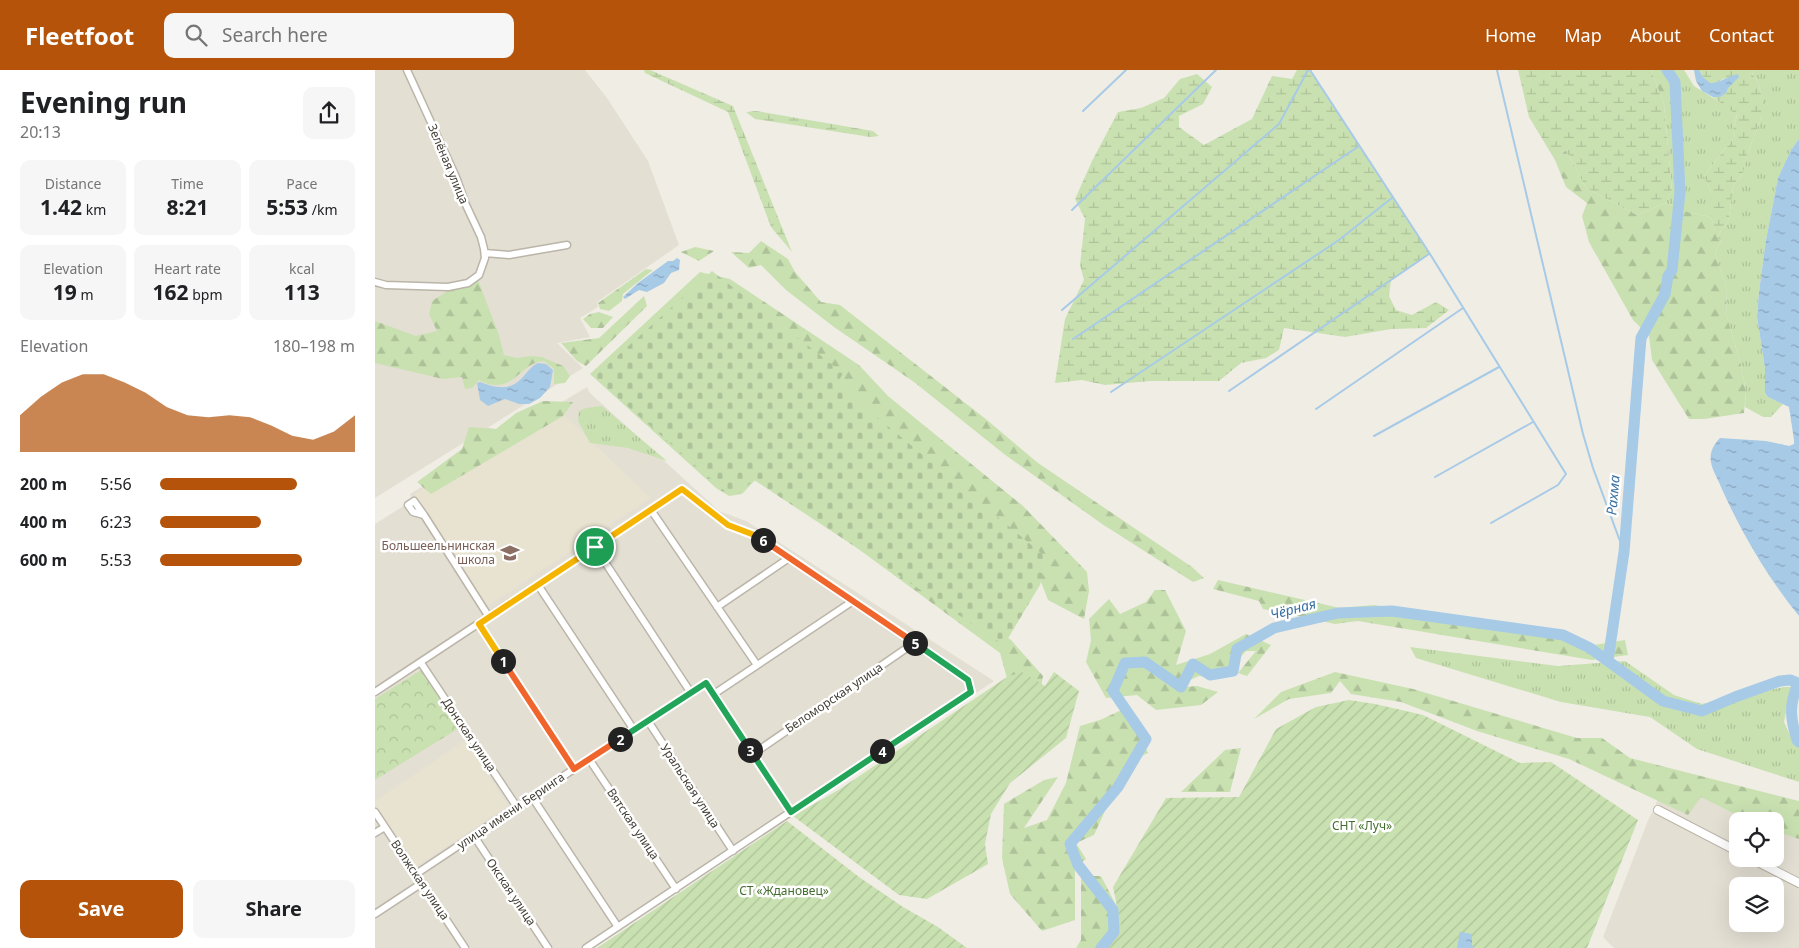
<!DOCTYPE html>
<meta charset="utf-8">
<style>
:root{--surface:#fff;--page:#f6f6f6;--text:#202124;--muted:#757577;--accent:#b45309}
body{margin:0;font-family:"Noto Sans",sans-serif;background:var(--page);color:var(--text);height:100vh;display:flex;flex-direction:column;font-size:19px;white-space:nowrap}
*{box-sizing:border-box;margin:0}
p{font-size:16px;color:var(--muted)}
.icon{flex:none;width:28px;height:28px;fill:none;stroke:currentColor;stroke-width:2;stroke-linecap:round;stroke-linejoin:round}
.map{position:relative;flex:1;overflow:hidden}
.panel{display:flex;flex-direction:column;background:var(--surface);width:375px}
.panel>*{flex:none}
.tools{position:absolute;left:1354px;top:742px;display:grid;gap:10px}
.tools a{display:grid;place-items:center;width:55px;height:55px;border-radius:10px;background:var(--surface);box-shadow:0 5px 20px #0002;font-size:25px}
.pin{position:absolute;display:grid;place-items:center;width:42px;height:42px;color:#fff;margin:-21px;border:2px solid #fff;border-radius:50%;box-shadow:0 1px 5px #0007}
.km{position:absolute;width:25px;height:25px;margin:-12px;border-radius:50%;background:#222;color:#fff;font-size:14px;line-height:25px;text-align:center}
.round{display:grid;place-items:center;flex:none;width:52px;height:52px;border-radius:10px;background:var(--page)}
.headline{display:flex;align-items:center;justify-content:space-between;height:85px;padding:0 20px}
h1{font-size:28px;font-weight:700;line-height:38px}
.stats{display:grid;grid-template-columns:repeat(3,1fr);gap:8px;height:85px;padding:5px 20px}
.stats div{display:grid;align-content:center;border-radius:10px;background:var(--page);text-align:center}
.stats b{font-size:21px;font-weight:700}
.stats small{font-size:14px;font-weight:400}
.stats p{font-size:14px}
.chart{height:140px;padding:10px 20px}
.chart p{display:flex;justify-content:space-between}
.chart svg{width:100%;height:90px;margin-top:5px;fill:var(--accent);opacity:.7}
.action{display:flex;gap:10px;margin-top:auto;padding:10px 20px}
.action a{flex:1;height:58px;border-radius:10px;background:var(--accent);color:#fff;font-size:20px;font-weight:700;line-height:58px;text-align:center}
.action a+a{background:var(--page);color:var(--text)}
ul{padding:0 20px;list-style:none;font-size:16px}
li{display:grid;grid-template-columns:80px 60px 1fr;align-items:center;height:38px}
li i{height:12px;border-radius:6px;background:var(--accent)}
header{display:flex;align-items:center;gap:30px;box-sizing:border-box;height:70px;padding:0 25px;background:var(--accent);color:#fff}
header strong{font-size:24px}
nav{display:flex;gap:28px;margin-inline-start:auto;font-size:18px}
.search{width:350px;height:45px;background:var(--page);display:flex;align-items:center;gap:12px;box-sizing:border-box;padding:0 18px;border-radius:10px;color:var(--muted);font-size:19px}
main{display:flex;flex:1;min-height:0}
.map>svg:first-child{display:block}
.residential{fill:#e4dfd3;fill-rule:evenodd}
.education{fill:#e8e3d0}
.grass{fill:url(#grass-tufts)}
.forest{fill:url(#forest-firs)}
.wetland{fill:url(#wetland-marsh)}
.cemetery{fill:url(#cemetery-stones)}
.park{fill:url(#park-crowns)}
.garden{fill:url(#garden-furrows)}
.water{fill:url(#water-ripples)}
.lines{fill:none;stroke-linecap:round;stroke-linejoin:round}
.stream{stroke:#a7cae7;stroke-width:2}
.river{stroke:#a7cae7;stroke-width:11}
.minor-casing{stroke:#bbb5a9;stroke-width:9}
.tertiary-casing{stroke:#bbb5a9;stroke-width:10}
.minor{stroke:#fff;stroke-width:6}
.tertiary{stroke:#fff;stroke-width:8}
.split-1-casing{stroke:#fff;stroke-width:10}
.split-2-casing{stroke:#fff;stroke-width:10}
.split-3-casing{stroke:#fff;stroke-width:10}
.split-4-casing{stroke:#fff;stroke-width:10}
.split-5-casing{stroke:#fff;stroke-width:10}
.split-6-casing{stroke:#fff;stroke-width:10}
.split-7-casing{stroke:#fff;stroke-width:10}
.split-1{stroke:#f5b400;stroke-width:6}
.split-2{stroke:#f0652b;stroke-width:6}
.split-3{stroke:#22a559;stroke-width:6}
.split-4{stroke:#22a559;stroke-width:6}
.split-5{stroke:#22a559;stroke-width:6}
.split-6{stroke:#f0652b;stroke-width:6}
.split-7{stroke:#f5b400;stroke-width:6}
.labels{text-anchor:middle;stroke-width:5;stroke-linejoin:round;paint-order:stroke}
.street-label{font-size:12px;fill:#423e35;stroke:#fff}
.education-label{font-size:12px;fill:#785e54;stroke:#fff;text-anchor:end}
.park-label{font-size:12px;fill:#436d2f;stroke:#fff}
.water-label{font-size:14px;font-style:italic;fill:#3b71a2;stroke:#fff}
</style>
<header>
<strong>Fleetfoot</strong>
<div class="search"><svg class="icon" aria-label="search" viewBox="0 0 24 24"><circle cx="10" cy="10" r="6"/><path d="M15 15l6 6"/></svg>Search here</div>
<nav><a>Home</a><a>Map</a><a>About</a><a>Contact</a></nav>
</header>
<main>
<section class="panel">
<div class="headline"><div><h1>Evening run</h1><p>20:13</p></div><a class="round"><svg class="icon" aria-label="share" viewBox="0 0 24 24"><path d="M12 15V3M7 8l5-5 5 5M5 13v7h14v-7"/></svg></a></div>
<div class="stats">
<div><p>Distance</p><b>1.42<small> km</small></b></div>
<div><p>Time</p><b>8:21</b></div>
<div><p>Pace</p><b>5:53<small> /km</small></b></div>
</div>
<div class="stats">
<div><p>Elevation</p><b>19<small> m</small></b></div>
<div><p>Heart rate</p><b>162<small> bpm</small></b></div>
<div><p>kcal</p><b>113</b></div>
</div>
<div class="chart"><p><span>Elevation</span>180–198 m</p>
<svg viewBox="0 0 160 44" preserveAspectRatio="none"><path d="M0 44V26L10 17L20 10L30 6L40 6L50 10L60 15L70 22L80 26L90 27L100 26L110 27L120 31L130 36L140 38L150 34L160 26V44z"/></svg>
</div>
<ul>
<li><b>200 m</b>5:56<i style="width:70%"></i></li>
<li><b>400 m</b>6:23<i style="width:52%"></i></li>
<li><b>600 m</b>5:53<i style="width:73%"></i></li>
</ul>
<div class="action"><a>Save</a><a>Share</a></div>
</section>
<div class="map">
<svg width="1424" height="878" viewBox="0 0 1424 878">
<defs>
<pattern id="grass-tufts" width="24" height="20" patternUnits="userSpaceOnUse" patternTransform="scale(1.25)"><rect width="24" height="20" fill="#c9e1b1"/><path d="M3 7l-1-3M5 7V3M7 7l1-3M15 17l-1-3M17 17v-4M19 17l1-3" fill="none" stroke="#aec299"/></pattern>
<pattern id="forest-firs" width="22" height="20" patternUnits="userSpaceOnUse" patternTransform="scale(1.25)"><rect width="22" height="20" fill="#c9e1b1"/><path d="M5 1l3.5 6h-7zM16 11l3.5 6h-7z" fill="#aec299"/></pattern>
<pattern id="wetland-marsh" width="20" height="14" patternUnits="userSpaceOnUse" patternTransform="scale(1.25)"><rect width="20" height="14" fill="#c9e1b1"/><path d="M1 5h8M5 5V1M11 12h8M15 12V8" fill="none" stroke="#aec299"/></pattern>
<pattern id="cemetery-stones" width="16" height="16" patternUnits="userSpaceOnUse" patternTransform="scale(1.25)"><rect width="16" height="16" fill="#c9e1b1"/><path d="M2 7V4a2 2 0 0 1 4 0v3zM10 15v-3a2 2 0 0 1 4 0v3z" fill="#aec299"/></pattern>
<pattern id="park-crowns" width="20" height="18" patternUnits="userSpaceOnUse" patternTransform="scale(1.25)"><rect width="20" height="18" fill="#c9e1b1"/><path d="M2 6a3 3 0 1 1 6 0M12 15a3 3 0 1 1 6 0" fill="none" stroke="#aec299"/></pattern>
<pattern id="garden-furrows" width="10" height="10" patternUnits="userSpaceOnUse" patternTransform="scale(1.25)"><rect width="10" height="10" fill="#c9e1b1"/><path d="M-1 1l2-2M0 10L10 0M9 11l2-2" fill="none" stroke="#aec299"/></pattern>
<pattern id="water-ripples" width="26" height="14" patternUnits="userSpaceOnUse" patternTransform="scale(1.25)"><rect width="26" height="14" fill="#a7cae7"/><path d="M2 4q2-2 4 0t4 0M15 11q2-2 4 0t4 0" fill="none" stroke="#8aa5bc"/></pattern>
</defs>
<rect width="100%" height="100%" fill="#f0ede5"/>
<path class="residential" d="M 0,0 L 210,0 L 232,28 L 273,91 L 304,175 L 222,232 L 223,237 L 205,248 L 215,267 L 182,273 L 208,298 L 0,428 Z
M 212,317 L 215,323 L 344,441 L 371,451 L 619,611 L 214,878 L 0,878 L 0,454 L 38,430 L 35,424 Z
M 1319,713 L 1424,738 L 1424,878 L 1239,878 L 1228,867 L 1272,753 L 1285,725 ZM 1362,751 L 1400,751 L 1400,789 L 1362,789 ZM 1362,816 L 1400,816 L 1400,854 L 1362,854 Z"/>
<path class="education" d="M 181,337 L 275,428 L 111,537 L 40,424 Z
M 91,670 L 133,736 L 40,797 L 0,736 L 0,731 Z"/>
<path class="grass" d="M 1298,0 L 1309,0 L 1319,16 L 1348,34 L 1362,44 L 1358,60 L 1360,66 L 1329,106 L 1336,123 L 1336,147 L 1312,142 L 1290,133 L 1297,121 L 1289,34 L 1297,34 Z
M 1379,0 L 1424,0 L 1424,69 L 1416,80 L 1403,108 L 1391,170 L 1384,222 L 1382,247 L 1390,298 L 1390,323 L 1393,327 L 1408,334 L 1396,347 L 1388,347 L 1370,337 L 1371,322 L 1366,295 L 1352,247 L 1351,217 L 1340,183 L 1346,171 L 1342,167 L 1354,149 L 1358,116 L 1368,103 L 1372,85 L 1387,46 L 1387,28 L 1383,12 L 1377,4 Z
M 227,336 L 292,391 L 253,378 L 215,373 L 203,351 L 204,341 L 211,338 Z
M 1035,577 L 1183,596 L 1250,591 L 1299,625 L 1327,634 L 1409,617 L 1416,617 L 1409,652 L 1420,676 L 1424,676 L 1424,712 L 1322,679 L 1275,647 L 1186,632 L 1041,588 Z"/>
<path class="forest" d="M 1276,0 L 1298,0 L 1297,34 L 1289,34 Z
M 1191,80 L 1211,118 L 1262,145 L 1290,133 L 1312,142 L 1336,147 L 1342,166 L 1346,171 L 1340,183 L 1351,217 L 1352,247 L 1366,295 L 1371,322 L 1369,343 L 1329,349 L 1314,349 L 1277,290 L 1274,266 L 1258,250 L 1214,172 L 1207,146 L 1212,133 L 1191,117 L 1180,90 Z
M 386,171 L 413,189 L 420,202 L 446,232 L 465,235 L 612,350 L 663,393 L 817,497 L 829,508 L 818,512 L 727,454 L 629,384 L 539,312 L 459,257 L 411,220 L 386,195 L 374,198 L 356,182 L 374,183 Z
M 320,177 L 339,181 L 324,191 L 306,182 Z
M 271,199 L 278,200 L 248,224 L 247,231 L 234,241 L 225,239 L 223,233 Z
M 325,202 L 355,209 L 484,295 L 513,326 L 648,436 L 712,502 L 714,521 L 709,549 L 673,530 L 661,499 L 542,506 L 636,570 L 668,606 L 664,630 L 632,608 L 625,583 L 384,406 L 367,424 L 354,426 L 341,418 L 215,304 Z
M 103,210 L 124,265 L 129,285 L 142,288 L 156,286 L 167,287 L 188,296 L 195,306 L 190,313 L 179,314 L 179,299 L 169,291 C 148,292 142,316 119,315 C 114,315 108,312 104,310 L 97,318 L 90,319 L 87,307 L 68,309 L 0,293 L 0,251 L 41,266 L 62,261 L 54,244 L 57,231 L 74,220 L 95,216 Z
M 269,226 L 272,236 L 211,296 L 202,291 L 186,273 L 224,268 Z
M 224,242 L 238,247 L 228,258 L 216,258 L 208,249 L 215,244 Z
M 168,331 L 198,332 L 188,346 L 56,424 L 42,412 L 87,379 L 94,357 L 121,359 L 141,343 Z
M 843,510 L 965,538 L 999,535 L 1057,544 L 1219,575 L 1250,570 L 1253,585 L 1217,590 L 983,551 L 960,554 L 888,539 L 884,531 L 838,519 Z
M 780,520 L 790,520 L 811,561 L 801,595 L 835,584 L 871,564 L 896,575 L 872,606 L 863,603 L 881,581 L 871,581 L 847,608 L 824,606 L 797,618 L 822,616 L 843,622 L 826,635 L 781,640 L 762,625 L 731,628 L 711,592 L 716,570 L 714,549 L 734,529 L 745,544 L 771,532 Z
M 960,602 L 1038,619 L 1202,668 L 1227,668 L 1255,688 L 1424,731 L 1424,769 L 1400,761 L 1400,751 L 1374,751 L 1326,727 L 1313,745 L 1194,689 L 1102,661 L 1026,632 L 976,624 L 965,611 L 956,623 L 914,629 L 879,649 L 906,622 Z
M 753,637 L 773,683 L 752,693 L 719,765 L 701,773 L 711,789 L 700,797 L 700,850 L 667,861 L 635,824 L 627,788 L 629,734 L 669,710 L 683,707 L 649,758 L 672,750 L 691,713 L 705,656 L 725,650 Z
M 866,678 L 855,722 L 806,722 L 850,680 Z
M 706,806 L 726,806 L 761,874 L 759,878 L 701,878 L 706,870 Z"/>
<path class="wetland" d="M 269,0 L 275,0 L 358,36 L 417,182 L 396,157 L 353,42 L 270,3 Z
M 922,0 L 935,0 L 1055,184 L 1016,210 L 1014,226 L 1021,240 L 1037,245 L 1061,232 L 1074,240 L 1051,258 L 1016,259 L 970,267 L 909,258 L 904,280 L 891,288 L 866,293 L 844,311 L 775,311 L 730,315 L 707,310 L 680,313 L 690,249 L 709,210 L 705,195 L 710,149 L 700,129 L 717,91 L 743,42 L 766,38 L 789,28 L 805,9 L 822,4 L 837,17 L 828,34 L 804,46 L 804,57 L 829,75 L 877,49 L 897,6 L 917,9 Z
M 1143,0 L 1276,0 L 1289,34 L 1297,121 L 1290,133 L 1262,145 L 1211,118 L 1191,80 L 1180,90 L 1154,47 Z
M 1324,0 L 1379,0 L 1377,4 L 1383,12 L 1387,28 L 1387,46 L 1372,85 L 1368,103 L 1358,116 L 1354,149 L 1342,167 L 1336,147 L 1336,123 L 1329,106 L 1360,66 L 1358,60 L 1362,45 L 1338,27 L 1345,27 L 1350,8 L 1341,13 L 1334,13 L 1328,7 Z
M 381,41 L 498,61 L 504,66 L 495,67 L 380,49 L 371,42 Z"/>
<path class="cemetery" d="M 337,201 L 468,303 L 462,314 L 672,488 L 665,515 L 629,575 L 379,410 L 364,423 L 357,425 L 351,422 L 219,307 Z"/>
<path class="park" d="M 48,599 L 84,658 L 0,710 L 0,629 Z"/>
<path class="garden" d="M 647,602 L 670,616 L 679,602 L 704,621 L 691,668 L 635,713 L 616,744 L 610,774 L 613,794 L 552,829 L 524,825 L 418,746 L 465,719 L 632,607 Z
M 974,630 L 1000,634 L 1048,645 L 1145,693 L 1176,692 L 1263,750 L 1212,878 L 724,878 L 746,855 L 738,817 L 791,728 L 864,727 L 901,659 L 941,637 Z
M 412,751 L 484,807 L 528,837 L 563,857 L 592,878 L 222,878 Z"/>
<path class="water" d="M 1319,0 L 1324,0 L 1328,7 L 1335,13 C 1345,13 1353,6 1363,4 L 1364,7 L 1353,18 L 1351,23 L 1345,27 L 1338,27 L 1327,21 L 1321,11 Z
M 1424,69 L 1424,546 C 1393,508 1366,462 1346,417 C 1343,409 1337,400 1336,392 C 1334,383 1339,374 1345,368 L 1391,371 L 1414,376 L 1419,374 L 1419,370 L 1414,337 L 1393,327 L 1390,323 L 1390,298 L 1382,247 L 1384,222 L 1391,170 L 1403,108 L 1416,80 Z
M 302,188 L 305,190 L 304,200 L 296,203 L 289,213 L 272,222 L 264,220 L 250,229 L 248,227 L 263,213 L 293,191 L 298,191 Z
M 163,293 L 171,294 L 178,300 L 175,317 L 165,328 L 154,334 L 144,334 L 130,329 L 113,336 L 105,330 L 102,313 L 105,312 C 120,318 134,321 146,309 C 152,303 155,297 163,293 Z
M 1085,862 L 1097,864 L 1097,875 L 1099,878 L 1082,878 Z"/>
<g class="lines">
<path class="stream" d="M 935,0 L 1055,184 L 1191,404 L 1183,415 L 1116,453
M 1122,0 L 1208,364 L 1218,398 L 1249,482
M 708,41 L 751,0
M 697,140 L 841,0
M 687,240 L 904,54 L 933,0
M 698,269 L 984,76
M 854,321 L 1054,184
M 736,322 L 964,170 L 1018,127
M 941,339 L 1088,238
M 999,366 L 1124,297
M 1060,407 L 1158,352"/>
<path class="river" d="M 1233,590 L 1249,482 L 1266,268 L 1290,224 L 1293,206 L 1297,200 L 1305,122 L 1300,12 L 1292,0
M 726,878 L 739,862 L 738,840 L 703,795 L 695,774 L 743,717 L 771,669 L 738,621 L 750,593 L 770,592 L 806,617 L 818,594 L 835,605 L 858,601 L 862,579 L 899,558 L 963,543 L 1017,541 L 1188,565 L 1215,578 L 1288,631 L 1327,641 L 1360,627 L 1405,611 L 1415,610 L 1423,613 C 1414,635 1415,648 1422,670 L 1424,672"/>
<g class="minor-casing">
<path id="minor" d="M 110,183 L 134,185 L 192,175
M 0,212 L 11,215 L 73,217 L 93,213 L 104,205 L 110,188 L 109,179 L 106,167 L 91,135 L 81,107 L 32,0
M 276,440 L 382,595
M 49,445 L 38,442 L 33,435 L 39,431 L 49,445 L 114,547
M 220,477 L 316,623
M 163,515 L 259,660
M 342,537 L 414,488
M 104,554 L 199,699
M 46,593 L 142,737
M 0,622 L 307,419 L 353,455 L 382,466 L 593,610 L 596,622 L 211,878
M 339,624 L 478,531
M 273,651 L 358,781
M 378,684 L 539,573
M 214,689 L 301,819
M 157,727 L 243,857
M 0,742 L 90,878
M 0,763 L 10,757
M 99,766 L 173,878
M 41,804 L 214,689 L 331,613 L 416,742
M 0,844 L 47,813"/>
</g>
<g class="tertiary-casing">
<path id="tertiary" d="M 1283,740 L 1362,781
M 1377,789 L 1424,813"/>
</g>
<use href="#minor" class="minor"/>
<use href="#tertiary" class="tertiary"/>
</g>
<g class="lines">
<g class="split-1-casing">
<path id="split-1" d="M 128,591 L 104,554 L 220,477"/>
</g>
<g class="split-2-casing">
<path id="split-2" d="M 128,591 L 199,699 L 245,669"/>
</g>
<g class="split-3-casing">
<path id="split-3" d="M 245,669 L 331,613 L 375,680"/>
</g>
<g class="split-4-casing">
<path id="split-4" d="M 375,680 L 416,742 L 507,681"/>
</g>
<g class="split-5-casing">
<path id="split-5" d="M 507,681 L 596,622 L 593,610 L 540,573"/>
</g>
<g class="split-6-casing">
<path id="split-6" d="M 388,470 L 540,573"/>
</g>
<g class="split-7-casing">
<path id="split-7" d="M 220,477 L 307,419 L 353,455 L 382,466 L 388,470"/>
</g>
<use href="#split-1" class="split-1"/>
<use href="#split-2" class="split-2"/>
<use href="#split-3" class="split-3"/>
<use href="#split-4" class="split-4"/>
<use href="#split-5" class="split-5"/>
<use href="#split-6" class="split-6"/>
<use href="#split-7" class="split-7"/>
</g>
<defs>
<g id="school-bare" transform="scale(1.5)"><path d="M0-5L7-2L0 1L-7-2ZM-4 1L0 2.5L4 1V4Q0 6-4 4Z" fill="#8d6e63" stroke="#fff" stroke-width="2.5" paint-order="stroke"/></g>
</defs>
<g fill-rule="evenodd">
<use href="#school-bare" x="135" y="483"/>
</g>
<g class="labels">
<g class="street-label">
<text transform="translate(73 94) rotate(67)" y="4">Зелёная улица</text>
<text transform="translate(459 628) rotate(-34)" y="4">Беломорская улица</text>
<text transform="translate(94 665) rotate(56)" y="4">Донская улица</text>
<text transform="translate(315 716) rotate(57)" y="4">Уральская улица</text>
<text transform="translate(136 741) rotate(-34)" y="4">улица имени Беринга</text>
<text transform="translate(258 754) rotate(56)" y="4">Вятская улица</text>
<text transform="translate(45 810) rotate(56)" y="4">Волжская улица</text>
<text transform="translate(136 822) rotate(56)" y="4">Окская улица</text>
</g>
<g class="education-label">
<text x="120" y="480">Большеельнинская<tspan x="120" dy="14">школа</tspan></text>
</g>
<g class="park-label">
<text x="987" y="760">СНТ «Луч»</text>
<text x="409" y="825">СТ «Ждановец»</text>
</g>
<g class="water-label">
<text transform="translate(1238 425) rotate(-85)" y="5">Рахма</text>
<text transform="translate(918 539) rotate(-15)" y="5">Чёрная</text>
</g>
</g>
</svg>
<div class="tools">
<a><svg class="icon" aria-label="locate" viewBox="0 0 24 24"><circle cx="12" cy="12" r="6"/><path d="M12 2v4M12 18v4M2 12h4M18 12h4"/></svg></a>
<a><svg class="icon" aria-label="layers" viewBox="0 0 24 24"><path d="M12 4l9 5-9 5-9-5zM3 14l9 5 9-5"/></svg></a>
</div>
<div class="pin" style="left:220px;top:477px;background:#1e9e55"><svg class="icon" aria-label="arrive" viewBox="0 0 24 24"><path d="M6 21V4h12l-3 4 3 4H6"/></svg></div>
<b class="km" style="left:128px;top:591px">1</b>
<b class="km" style="left:245px;top:669px">2</b>
<b class="km" style="left:375px;top:680px">3</b>
<b class="km" style="left:507px;top:681px">4</b>
<b class="km" style="left:540px;top:573px">5</b>
<b class="km" style="left:388px;top:470px">6</b>
</div>
</main>
